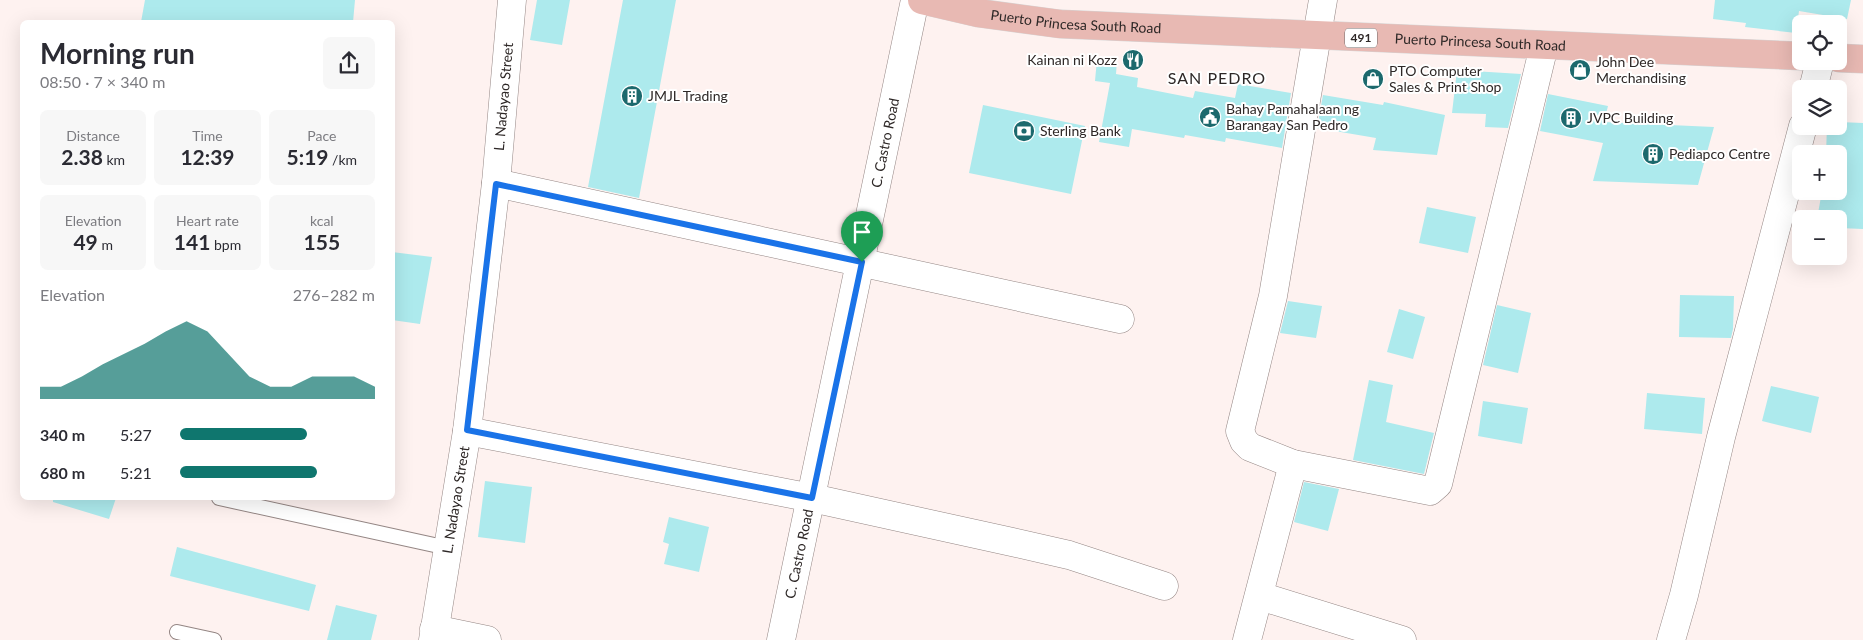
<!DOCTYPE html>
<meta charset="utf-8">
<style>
:root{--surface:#fff;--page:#f7f7f7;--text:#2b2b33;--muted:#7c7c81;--accent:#0f766e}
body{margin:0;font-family:Lato,sans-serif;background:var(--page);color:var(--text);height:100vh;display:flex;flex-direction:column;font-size:19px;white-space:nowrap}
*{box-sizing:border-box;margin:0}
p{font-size:16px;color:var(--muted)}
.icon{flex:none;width:28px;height:28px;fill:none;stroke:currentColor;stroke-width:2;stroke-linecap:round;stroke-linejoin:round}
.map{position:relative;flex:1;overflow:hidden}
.sheet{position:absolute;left:20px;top:20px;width:375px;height:480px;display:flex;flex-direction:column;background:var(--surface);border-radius:8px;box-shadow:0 5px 20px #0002}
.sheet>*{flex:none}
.controls{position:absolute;left:1792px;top:15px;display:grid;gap:10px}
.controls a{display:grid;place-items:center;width:55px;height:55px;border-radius:8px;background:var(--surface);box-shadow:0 5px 20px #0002;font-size:25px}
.pin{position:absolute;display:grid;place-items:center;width:42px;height:42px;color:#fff;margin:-51px -21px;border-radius:50% 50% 50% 0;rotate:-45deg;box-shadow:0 0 5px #0007}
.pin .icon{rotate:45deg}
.round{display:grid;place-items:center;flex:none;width:52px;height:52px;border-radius:8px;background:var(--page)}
.head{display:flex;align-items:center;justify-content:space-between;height:85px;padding:0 20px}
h1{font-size:28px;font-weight:700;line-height:38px}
.figures{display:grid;grid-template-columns:repeat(3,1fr);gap:8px;height:85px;padding:5px 20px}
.figures div{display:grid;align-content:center;border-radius:8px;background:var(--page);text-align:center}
.figures b{font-size:21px;font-weight:700}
.figures small{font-size:14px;font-weight:400}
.figures p{font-size:14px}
.chart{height:140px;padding:10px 20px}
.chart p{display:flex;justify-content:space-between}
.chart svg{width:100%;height:90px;margin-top:5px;fill:var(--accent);opacity:.7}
ul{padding:0 20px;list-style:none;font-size:16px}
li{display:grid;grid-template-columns:80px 60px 1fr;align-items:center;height:38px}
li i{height:12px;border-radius:6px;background:var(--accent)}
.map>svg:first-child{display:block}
.building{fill:#adeaed}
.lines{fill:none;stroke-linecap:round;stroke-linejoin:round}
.lane-casing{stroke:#948684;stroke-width:16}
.street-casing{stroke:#948684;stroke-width:29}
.primary-casing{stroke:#d5d4d4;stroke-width:29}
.lane{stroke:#fff;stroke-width:14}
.street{stroke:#fff;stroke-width:28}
.primary{stroke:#e8b9b3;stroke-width:28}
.route-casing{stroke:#fff;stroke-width:10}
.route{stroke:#1a73e8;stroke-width:6}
.labels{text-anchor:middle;stroke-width:4;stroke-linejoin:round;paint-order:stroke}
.shield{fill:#fff;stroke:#6d6868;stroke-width:1}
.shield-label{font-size:12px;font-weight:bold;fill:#2e2827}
.street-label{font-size:14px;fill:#2e2827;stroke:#fff}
.poi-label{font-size:14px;fill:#2e2827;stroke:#fff;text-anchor:start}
.quarter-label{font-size:16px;letter-spacing:1px;fill:#2e2827;stroke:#fff}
</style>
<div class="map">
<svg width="1863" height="640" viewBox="0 0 1863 640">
<rect width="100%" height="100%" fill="#fef2f0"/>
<path class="building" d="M 145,0 L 355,0 L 353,22 L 141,22 Z
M 537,0 L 570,0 L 562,45 L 530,40 Z
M 623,0 L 676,0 L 639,198 L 588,187 Z
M 1715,0 L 1851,0 L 1847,19 L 1799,11 L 1796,33 L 1745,27 L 1746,23 L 1713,19 Z
M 1097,59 L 1117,61 L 1116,74 L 1138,78 L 1137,87 L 1193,98 L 1195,91 L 1235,98 L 1238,84 L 1291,93 L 1282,148 L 1226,138 L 1225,142 L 1185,135 L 1184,138 L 1132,129 L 1129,147 L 1099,142 L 1110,83 L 1095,81 Z
M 1457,70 L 1521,74 L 1508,128 L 1485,127 L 1486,114 L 1452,113 Z
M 1548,94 L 1608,106 L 1604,122 L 1714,127 L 1698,185 L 1593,181 L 1603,143 L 1540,131 Z
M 1323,95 L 1383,105 L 1384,102 L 1445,115 L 1437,155 L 1373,150 L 1376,138 L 1317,128 Z
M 983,105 L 1085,126 L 1071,194 L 969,173 Z
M 1839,122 L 1863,123 L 1863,229 L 1839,228 L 1839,219 L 1817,219 L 1822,191 L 1839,191 L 1839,154 L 1826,154 L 1827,126 L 1839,126 Z
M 1427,207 L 1476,217 L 1468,253 L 1419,243 Z
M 392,252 L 432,257 L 420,324 L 392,320 Z
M 1680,295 L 1734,296 L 1733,329 L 1731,338 L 1679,337 Z
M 1288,301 L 1322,306 L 1316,338 L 1280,333 Z
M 1497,305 L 1531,313 L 1518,373 L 1483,365 Z
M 1399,309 L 1425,317 L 1413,359 L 1387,352 Z
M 1369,380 L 1393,385 L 1386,422 L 1434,433 L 1424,474 L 1353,460 Z
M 1771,386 L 1819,397 L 1811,433 L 1762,421 Z
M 1647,393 L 1705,398 L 1702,434 L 1644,429 Z
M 1483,401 L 1528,408 L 1522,444 L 1478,436 Z
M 485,481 L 532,487 L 525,543 L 478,537 Z
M 1304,482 L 1339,489 L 1328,531 L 1294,522 Z
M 53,498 L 116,498 L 109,519 L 53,502 Z
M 669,517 L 709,527 L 699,572 L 664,564 L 669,544 L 663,542 Z
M 177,547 L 316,585 L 309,611 L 170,576 Z
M 336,605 L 377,615 L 371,640 L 327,640 Z"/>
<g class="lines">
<g class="lane-casing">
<path id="lane" d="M 219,498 L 448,548
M 177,632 L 214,640"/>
</g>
<g class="street-casing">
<g id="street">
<path d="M 1323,0 L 1273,296 L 1240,431 L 1244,441 L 1250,447 L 1293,464 L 1430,491 L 1438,484 L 1544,46"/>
<path d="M 1813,89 L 1820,61"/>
<path d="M 496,183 L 1120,319"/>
<path d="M 467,431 L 812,498 L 1012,542 L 1069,555 L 1164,586"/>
<path d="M 1260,596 L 1402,640"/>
<path d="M 434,629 L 487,640"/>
<path id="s1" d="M 433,640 L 467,431 L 496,183 L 512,0"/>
<path id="s2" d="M 781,640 L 915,0"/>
<path d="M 1247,640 L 1293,464"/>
<path d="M 1671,640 L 1684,595 L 1721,437 L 1803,126"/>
</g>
</g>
<g class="primary-casing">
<g id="primary">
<path id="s3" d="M 922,0 L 978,13 L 1060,24 L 1801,56"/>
<path d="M 1839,58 L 1863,59"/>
</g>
</g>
<use href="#lane" class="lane"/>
<use href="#street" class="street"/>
<use href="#primary" class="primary"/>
</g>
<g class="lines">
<g class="route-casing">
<path id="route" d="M 496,184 L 862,262 L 812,498 L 467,430 Z"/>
</g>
<use href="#route" class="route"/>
</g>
<defs>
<g id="restaurant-disc" transform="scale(1.125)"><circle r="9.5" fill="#1c696d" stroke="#fff"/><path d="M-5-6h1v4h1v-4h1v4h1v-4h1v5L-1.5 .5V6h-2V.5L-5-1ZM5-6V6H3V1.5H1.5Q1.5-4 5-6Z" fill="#fff"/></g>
<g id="shop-disc" transform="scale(1.125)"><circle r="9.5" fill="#1c696d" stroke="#fff"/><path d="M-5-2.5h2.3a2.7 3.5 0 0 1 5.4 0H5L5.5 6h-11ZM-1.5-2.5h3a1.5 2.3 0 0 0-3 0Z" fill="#fff"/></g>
<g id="building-disc" transform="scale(1.125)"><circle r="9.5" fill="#1c696d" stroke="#fff"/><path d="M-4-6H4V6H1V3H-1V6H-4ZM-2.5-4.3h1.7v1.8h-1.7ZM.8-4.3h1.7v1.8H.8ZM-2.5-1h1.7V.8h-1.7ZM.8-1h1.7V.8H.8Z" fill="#fff"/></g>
<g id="civic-disc" transform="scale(1.125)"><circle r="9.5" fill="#1c696d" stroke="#fff"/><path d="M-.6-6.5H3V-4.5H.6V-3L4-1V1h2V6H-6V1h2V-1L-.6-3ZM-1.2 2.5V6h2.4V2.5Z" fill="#fff"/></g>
<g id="bank-disc" transform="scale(1.125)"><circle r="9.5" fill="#1c696d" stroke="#fff"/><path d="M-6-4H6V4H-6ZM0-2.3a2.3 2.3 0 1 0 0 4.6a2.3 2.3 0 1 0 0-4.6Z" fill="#fff"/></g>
</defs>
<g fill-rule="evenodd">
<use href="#restaurant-disc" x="1133" y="60"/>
<use href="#shop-disc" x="1580" y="70"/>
<use href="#shop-disc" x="1373" y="79"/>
<use href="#building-disc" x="632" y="96"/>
<use href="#civic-disc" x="1210" y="117"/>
<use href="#building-disc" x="1571" y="118"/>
<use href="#bank-disc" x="1024" y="131"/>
<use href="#building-disc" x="1653" y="154"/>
</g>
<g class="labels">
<rect class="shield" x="1345" y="28.5" width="32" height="19" rx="4"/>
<g class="shield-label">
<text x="1361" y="42">491</text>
</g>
<g class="street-label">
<text dy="5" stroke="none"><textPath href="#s3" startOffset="156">Puerto Princesa South Road</textPath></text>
<text dy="5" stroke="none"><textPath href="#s3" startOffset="561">Puerto Princesa South Road</textPath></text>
<text dy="5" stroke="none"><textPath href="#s1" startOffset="548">L. Nadayao Street</textPath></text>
<text dy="5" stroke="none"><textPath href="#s2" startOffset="508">C. Castro Road</textPath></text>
<text dy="5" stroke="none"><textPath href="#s1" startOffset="142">L. Nadayao Street</textPath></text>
<text dy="5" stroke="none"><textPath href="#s2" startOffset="88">C. Castro Road</textPath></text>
</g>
<g class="poi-label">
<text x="1117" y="65" text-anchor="end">Kainan ni Kozz</text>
<text x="1596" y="67">John Dee<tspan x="1596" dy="16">Merchandising</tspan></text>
<text x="1389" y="76">PTO Computer<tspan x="1389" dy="16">Sales &amp; Print Shop</tspan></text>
<text x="648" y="101">JMJL Trading</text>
<text x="1226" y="114">Bahay Pamahalaan ng<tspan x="1226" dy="16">Barangay San Pedro</tspan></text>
<text x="1587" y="123">JVPC Building</text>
<text x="1040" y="136">Sterling Bank</text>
<text x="1669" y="159">Pediapco Centre</text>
</g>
<g class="quarter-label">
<text x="1217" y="84">SAN PEDRO</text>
</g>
</g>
</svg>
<div class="controls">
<a><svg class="icon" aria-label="locate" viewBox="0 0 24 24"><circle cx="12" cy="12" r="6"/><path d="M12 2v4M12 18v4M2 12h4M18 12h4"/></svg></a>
<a><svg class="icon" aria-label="layers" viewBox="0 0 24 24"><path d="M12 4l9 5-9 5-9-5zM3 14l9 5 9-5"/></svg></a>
<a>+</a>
<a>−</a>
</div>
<div class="pin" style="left:862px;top:262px;background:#1e9e55"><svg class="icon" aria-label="arrive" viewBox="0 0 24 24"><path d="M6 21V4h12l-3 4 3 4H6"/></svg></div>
<section class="sheet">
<div class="head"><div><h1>Morning run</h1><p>08:50 · 7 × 340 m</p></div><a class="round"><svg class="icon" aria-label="share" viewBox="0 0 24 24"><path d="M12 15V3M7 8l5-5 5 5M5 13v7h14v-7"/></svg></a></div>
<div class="figures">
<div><p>Distance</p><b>2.38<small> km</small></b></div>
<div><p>Time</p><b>12:39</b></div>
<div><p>Pace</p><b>5:19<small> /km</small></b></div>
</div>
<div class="figures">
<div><p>Elevation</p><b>49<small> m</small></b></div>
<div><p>Heart rate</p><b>141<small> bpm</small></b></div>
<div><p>kcal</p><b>155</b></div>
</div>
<div class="chart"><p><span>Elevation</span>276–282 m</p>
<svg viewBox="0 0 160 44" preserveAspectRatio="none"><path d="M0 44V38L10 38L20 33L30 27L40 22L50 17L60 11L70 6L80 11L90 22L100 33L110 38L120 38L130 33L140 33L150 33L160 38V44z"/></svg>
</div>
<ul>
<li><b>340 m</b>5:27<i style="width:65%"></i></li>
<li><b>680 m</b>5:21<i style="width:70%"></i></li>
</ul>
</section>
</div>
